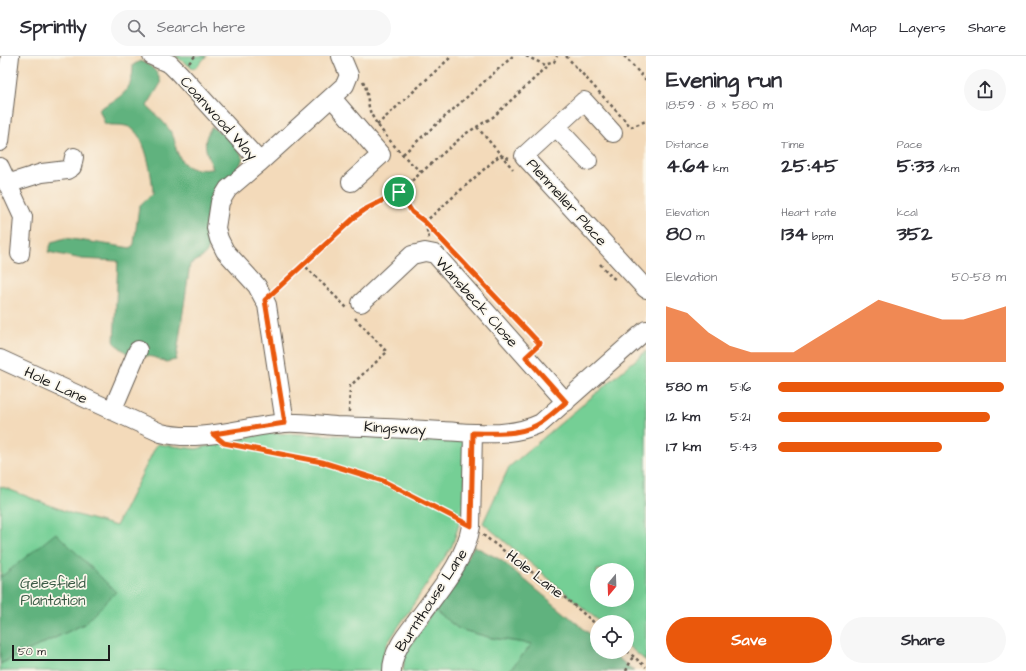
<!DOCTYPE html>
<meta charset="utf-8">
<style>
:root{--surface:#fff;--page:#f7f7f7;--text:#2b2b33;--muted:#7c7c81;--line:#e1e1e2;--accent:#ea580c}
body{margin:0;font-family:"Architects Daughter",sans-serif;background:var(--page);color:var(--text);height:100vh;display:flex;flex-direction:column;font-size:15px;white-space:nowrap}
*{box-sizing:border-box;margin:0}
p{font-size:13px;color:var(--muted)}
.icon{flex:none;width:22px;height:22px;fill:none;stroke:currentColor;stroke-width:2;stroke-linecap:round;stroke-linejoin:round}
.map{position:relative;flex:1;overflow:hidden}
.panel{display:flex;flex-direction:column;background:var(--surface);width:380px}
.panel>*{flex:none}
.needle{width:26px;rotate:199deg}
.buttons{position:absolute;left:590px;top:507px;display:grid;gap:8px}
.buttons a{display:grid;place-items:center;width:44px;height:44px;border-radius:50%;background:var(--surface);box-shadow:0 4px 16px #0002;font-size:20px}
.scale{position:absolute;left:12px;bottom:10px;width:98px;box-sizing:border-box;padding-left:4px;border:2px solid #1c1c1c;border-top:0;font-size:11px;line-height:14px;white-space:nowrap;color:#1c1c1c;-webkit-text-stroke:3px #fbf7ec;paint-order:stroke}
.pin{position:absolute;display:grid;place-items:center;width:34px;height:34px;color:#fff;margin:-17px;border:2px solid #fff;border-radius:50%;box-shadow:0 1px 4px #0007}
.round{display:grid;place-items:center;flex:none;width:42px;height:42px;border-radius:21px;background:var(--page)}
.headline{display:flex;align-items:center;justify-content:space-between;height:68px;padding:0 20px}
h1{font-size:22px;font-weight:800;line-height:30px}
.metrics{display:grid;grid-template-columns:repeat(3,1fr);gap:6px;height:68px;padding:4px 20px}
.metrics div{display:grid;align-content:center}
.metrics b{font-size:20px;font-weight:800}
.metrics small{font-size:11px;font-weight:400}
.metrics p{font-size:11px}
.chart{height:112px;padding:8px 20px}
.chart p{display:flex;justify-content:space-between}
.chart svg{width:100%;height:72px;margin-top:4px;fill:var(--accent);opacity:.7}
.action{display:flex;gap:8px;margin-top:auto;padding:8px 20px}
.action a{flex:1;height:46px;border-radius:24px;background:var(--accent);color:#fff;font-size:16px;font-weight:800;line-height:46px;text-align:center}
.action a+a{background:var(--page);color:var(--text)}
ul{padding:0 20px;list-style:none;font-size:13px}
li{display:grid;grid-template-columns:64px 48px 1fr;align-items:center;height:30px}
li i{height:10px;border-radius:5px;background:var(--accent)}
header{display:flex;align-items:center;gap:24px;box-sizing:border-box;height:56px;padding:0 20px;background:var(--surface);border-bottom:1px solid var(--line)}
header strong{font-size:19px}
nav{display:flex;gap:22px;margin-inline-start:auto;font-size:14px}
.search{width:280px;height:36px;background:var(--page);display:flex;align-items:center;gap:10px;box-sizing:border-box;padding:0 14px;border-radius:22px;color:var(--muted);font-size:15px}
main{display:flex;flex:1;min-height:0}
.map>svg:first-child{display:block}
.green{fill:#75cf95;stroke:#487658;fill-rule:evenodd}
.forest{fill:#60b27e;stroke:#3e674d}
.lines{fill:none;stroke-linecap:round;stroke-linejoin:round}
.minor-casing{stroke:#675e53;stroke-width:20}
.path{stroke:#675e53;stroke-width:2.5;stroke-dasharray:3 3;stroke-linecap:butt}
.minor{stroke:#fff;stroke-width:18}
.route-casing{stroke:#fff;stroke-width:8}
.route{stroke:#ea580c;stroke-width:5}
.labels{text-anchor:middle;stroke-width:3.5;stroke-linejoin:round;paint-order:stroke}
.street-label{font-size:15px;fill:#1c1c1c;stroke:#fbf7ec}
.park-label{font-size:15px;fill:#3b5b46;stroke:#fbf7ec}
</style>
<header>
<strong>Sprintly</strong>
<div class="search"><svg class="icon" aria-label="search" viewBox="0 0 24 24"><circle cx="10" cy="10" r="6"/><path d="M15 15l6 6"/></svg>Search here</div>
<nav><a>Map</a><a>Layers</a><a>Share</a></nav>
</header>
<main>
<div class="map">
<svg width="646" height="615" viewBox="0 0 646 615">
<rect width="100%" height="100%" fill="#fbf7ec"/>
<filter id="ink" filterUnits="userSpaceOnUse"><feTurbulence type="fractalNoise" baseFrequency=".025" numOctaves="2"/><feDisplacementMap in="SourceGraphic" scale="8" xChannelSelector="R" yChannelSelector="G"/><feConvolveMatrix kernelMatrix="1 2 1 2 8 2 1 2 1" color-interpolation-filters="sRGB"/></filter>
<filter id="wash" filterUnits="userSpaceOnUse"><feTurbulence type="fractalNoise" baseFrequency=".012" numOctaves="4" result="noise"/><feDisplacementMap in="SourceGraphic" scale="16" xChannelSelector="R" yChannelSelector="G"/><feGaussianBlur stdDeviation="0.9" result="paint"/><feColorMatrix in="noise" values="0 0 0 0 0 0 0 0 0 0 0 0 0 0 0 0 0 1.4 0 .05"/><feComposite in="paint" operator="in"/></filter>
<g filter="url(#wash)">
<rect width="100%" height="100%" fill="#f3daba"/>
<path class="green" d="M 175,0 L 207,0 L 194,13 Z
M 646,295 L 646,605 L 627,589 L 627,566 L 600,566 L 483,467 L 509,411 ZM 597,514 L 627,514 L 627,544 L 597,544 Z
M 266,377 L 449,383 L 462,384 L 466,388 L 464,453 L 452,490 L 387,588 L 381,607 L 382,615 L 0,615 L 0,608 L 84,568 L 1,521 L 0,430 L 70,457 L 116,470 L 157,388 L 196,393 Z
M 434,554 L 459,573 L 492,582 L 532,588 L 509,615 L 403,615 L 405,597 Z"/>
<path class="forest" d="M 140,5 C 152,10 157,14 161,27 L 147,50 C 156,59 166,67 172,78 C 175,83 175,88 176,93 C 184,115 193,114 213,113 C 207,97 200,86 212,71 L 232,83 L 243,101 C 239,121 217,127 211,145 C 208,155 205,164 206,175 C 207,179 209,183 209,187 C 210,199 199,204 190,208 L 176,304 L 166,306 L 153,301 L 128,298 L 114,287 L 118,205 L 82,203 L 48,196 L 52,186 L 65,182 L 131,192 L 134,188 L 139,150 L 153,137 C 152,121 146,74 126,70 C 119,68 112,70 105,68 L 99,53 C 120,41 133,37 133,9 Z
M 56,477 L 116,536 L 84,568 L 0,608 L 0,518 L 1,521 Z
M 474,490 L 501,504 L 597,584 L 597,596 L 611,596 L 634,615 L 509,615 L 532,588 L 492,582 L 459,573 L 434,554 Z"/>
</g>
<g filter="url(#ink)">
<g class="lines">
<g class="minor-casing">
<path id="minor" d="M 152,0 L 170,8 L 179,17 L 260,106 L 228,133 L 220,146 L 216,172 L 219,183 L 225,195 L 257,230 L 267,249 L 285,367
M 332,42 L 381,99 L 351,126
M 556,71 L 588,105
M 613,77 L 584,45 L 524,100 L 646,233
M 0,86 L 10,0
M 260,106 L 345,29 L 349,19 L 341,0
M 0,111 L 23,161 L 20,198
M 7,128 L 42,117 L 67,114 L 72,111 L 74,101
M 361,247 L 412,199 L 425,196 L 435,198 L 566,346
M 0,303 L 161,377 C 202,387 244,370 285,367 C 301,366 319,369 336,370 C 372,371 407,373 443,375 C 476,377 510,382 541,367 L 646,274
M 112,355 L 138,294
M 392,615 C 392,596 405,580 416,566 C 437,536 465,506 471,470 L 473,377"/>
</g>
<path class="path" d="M 526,0 L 545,9 L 554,6 L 557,0
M 566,0 L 631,71 L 646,65
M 624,0 L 646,24
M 189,7 L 195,0
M 363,25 C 368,34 367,45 370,55 C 375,70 408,107 422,116
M 377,69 L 452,0
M 477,71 L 513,113
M 403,98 L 513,0
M 399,136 L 412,156 L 425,166 L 429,183
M 442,184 L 425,166 L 500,99 L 509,102
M 303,208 L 356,160 L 366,153 L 399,136 L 465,78 L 493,61 L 549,9
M 600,208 L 612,221 L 615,223
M 488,233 L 540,287 L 536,291
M 276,234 L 303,208 L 347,252
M 349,356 L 350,330 L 387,296 L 354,261
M 241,390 L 322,406 L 383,425 L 457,463
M 483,479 L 557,535 L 597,569
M 627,595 L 646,611
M 626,615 L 633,600"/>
<use href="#minor" class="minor"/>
</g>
</g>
<g class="lines" filter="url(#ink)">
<g class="route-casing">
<path id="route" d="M 399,136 L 412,156 L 425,166 L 540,288 L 526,301 L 566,346 C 558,353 550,360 542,366 C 522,380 496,377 473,377 L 471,470 L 383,425 L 322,406 L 224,387 L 213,378 L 285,367 L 265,244 L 356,160 L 366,153 Z"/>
</g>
<use href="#route" class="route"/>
</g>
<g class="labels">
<g class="street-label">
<text transform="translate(219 62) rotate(48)" y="5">Coanwood Way</text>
<text transform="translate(567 146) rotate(48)" y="5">Plenmeller Place</text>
<text transform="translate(477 246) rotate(48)" y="5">Wansbeck Close</text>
<text transform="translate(56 329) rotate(25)" y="5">Hole Lane</text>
<text transform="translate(395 372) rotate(3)" y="5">Kingsway</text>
<text transform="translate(535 518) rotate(38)" y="5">Hole Lane</text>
<text transform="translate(431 544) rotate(-57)" y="5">Burnthouse Lane</text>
</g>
<g class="park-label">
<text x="53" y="532">Gelesfield<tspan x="53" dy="17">Plantation</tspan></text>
</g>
</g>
</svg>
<div class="buttons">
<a><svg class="needle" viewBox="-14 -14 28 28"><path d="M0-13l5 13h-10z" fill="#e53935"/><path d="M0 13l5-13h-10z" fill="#7c7c81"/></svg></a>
<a><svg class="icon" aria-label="locate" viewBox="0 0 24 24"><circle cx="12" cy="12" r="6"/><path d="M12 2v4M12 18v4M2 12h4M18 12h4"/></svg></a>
</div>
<div class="scale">50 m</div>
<div class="pin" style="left:399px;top:136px;background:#1e9e55"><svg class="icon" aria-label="arrive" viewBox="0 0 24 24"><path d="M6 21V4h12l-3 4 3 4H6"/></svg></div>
</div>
<section class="panel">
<div class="headline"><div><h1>Evening run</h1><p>18:59 · 8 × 580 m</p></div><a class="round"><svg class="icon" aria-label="share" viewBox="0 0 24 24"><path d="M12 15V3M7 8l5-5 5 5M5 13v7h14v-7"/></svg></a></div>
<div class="metrics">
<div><p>Distance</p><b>4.64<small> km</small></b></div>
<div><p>Time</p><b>25:45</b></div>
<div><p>Pace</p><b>5:33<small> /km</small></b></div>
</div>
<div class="metrics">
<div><p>Elevation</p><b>80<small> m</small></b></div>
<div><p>Heart rate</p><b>134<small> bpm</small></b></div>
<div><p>kcal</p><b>352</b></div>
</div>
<div class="chart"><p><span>Elevation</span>50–58 m</p>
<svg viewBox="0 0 160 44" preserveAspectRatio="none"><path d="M0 44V10L10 14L20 26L30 34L40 38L50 38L60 38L70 30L80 22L90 14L100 6L110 10L120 14L130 18L140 18L150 14L160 10V44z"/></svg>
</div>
<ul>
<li><b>580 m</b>5:16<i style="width:99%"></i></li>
<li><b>1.2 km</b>5:21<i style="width:93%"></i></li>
<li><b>1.7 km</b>5:43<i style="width:72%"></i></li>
</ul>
<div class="action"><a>Save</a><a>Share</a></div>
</section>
</main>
